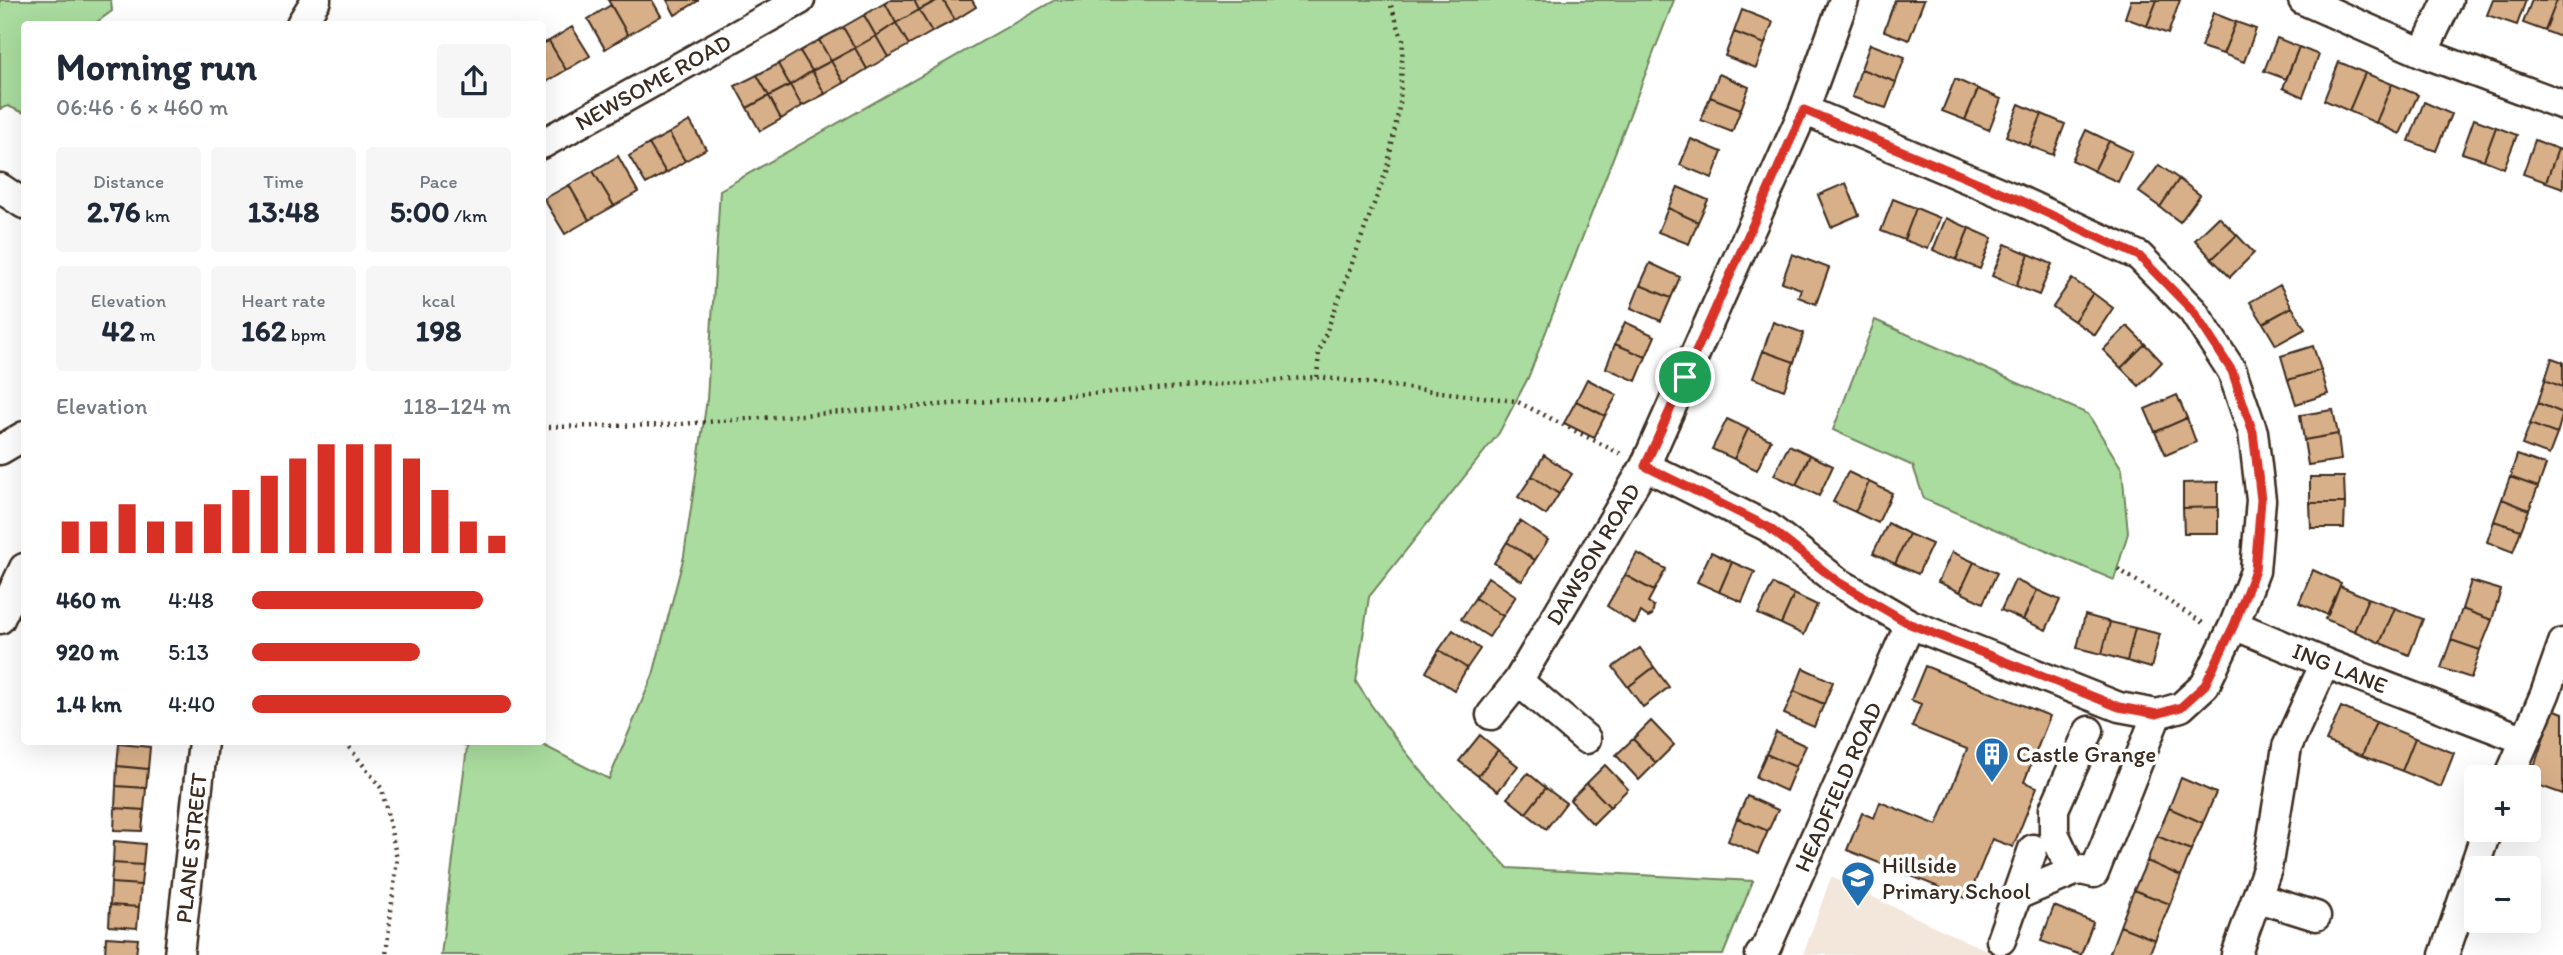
<!DOCTYPE html>
<meta charset="utf-8">
<style>
:root{--surface:#fff;--page:#f6f6f7;--text:#1f2937;--muted:#747a83;--accent:#d93025}
body{margin:0;font-family:Itim,sans-serif;background:var(--page);color:var(--text);height:100vh;display:flex;flex-direction:column;font-size:26px;white-space:nowrap}
*{box-sizing:border-box;margin:0}
p{font-size:23px;color:var(--muted)}
.icon{flex:none;width:38px;height:38px;fill:none;stroke:currentColor;stroke-width:2;stroke-linecap:round;stroke-linejoin:round}
.map{position:relative;flex:1;overflow:hidden}
.details{position:absolute;left:21px;top:21px;width:525px;height:724px;display:flex;flex-direction:column;background:var(--surface);border-radius:7px;box-shadow:0 7px 28px #0002}
.details>*{flex:none}
.tools{position:absolute;left:2464px;top:765px;display:grid;gap:14px}
.tools a{display:grid;place-items:center;width:77px;height:77px;border-radius:7px;background:var(--surface);box-shadow:0 7px 28px #0002;font-size:35px}
.pin{position:absolute;display:grid;place-items:center;width:60px;height:60px;color:#fff;margin:-30px;border:4px solid #fff;border-radius:50%;box-shadow:0 2px 7px #0007}
.round{display:grid;place-items:center;flex:none;width:74px;height:74px;border-radius:7px;background:var(--page)}
.headline{display:flex;align-items:center;justify-content:space-between;height:119px;padding:0 35px}
h1{font-size:38px;font-weight:800;line-height:52px}
.figures{display:grid;grid-template-columns:repeat(3,1fr);gap:10px;height:119px;padding:7px 35px}
.figures div{display:grid;align-content:center;border-radius:7px;background:var(--page);text-align:center}
.figures b{font-size:30px;font-weight:800}
.figures small{font-size:19px;font-weight:400}
.figures p{font-size:19px}
.chart{height:196px;padding:14px 35px}
.chart p{display:flex;justify-content:space-between}
.chart svg{width:100%;height:126px;margin-top:7px;stroke:var(--accent);stroke-width:6}
ul{padding:0 35px;list-style:none;font-size:23px}
li{display:grid;grid-template-columns:112px 84px 1fr;align-items:center;height:52px}
li i{height:18px;border-radius:9px;background:var(--accent)}
.map>svg:first-child{display:block}
.built{fill:#f3e7db}
.green{fill:#a9dc9e;stroke:#72835e;stroke-width:2}
.building{fill:#d7af88;stroke:#3b2a1e;stroke-width:2}
.lines{fill:none;stroke-linecap:round;stroke-linejoin:round}
.minor-casing{stroke:#3b2a1e;stroke-width:33}
.path{stroke:#3b2a1e;stroke-width:4.5;stroke-dasharray:2 5;stroke-linecap:butt}
.minor{stroke:#fff;stroke-width:28}
.route-casing{stroke:#fff;stroke-width:14}
.route{stroke:#d93025;stroke-width:9}
.labels{text-anchor:middle;stroke-width:7;stroke-linejoin:round;paint-order:stroke}
.street-label{font-size:23px;fill:#3b2a1e;stroke:#fff}
.poi-label{font-size:23px;fill:#3b2a1e;stroke:#fff;text-anchor:start}
</style>
<div class="map">
<svg width="2563" height="955" viewBox="0 0 2563 955">
<rect width="100%" height="100%" fill="#fff"/>
<filter id="ink" filterUnits="userSpaceOnUse"><feTurbulence type="fractalNoise" baseFrequency=".0143" numOctaves="2"/><feDisplacementMap in="SourceGraphic" scale="14" xChannelSelector="R" yChannelSelector="G"/><feConvolveMatrix kernelMatrix="1 2 1 2 8 2 1 2 1" color-interpolation-filters="sRGB"/></filter>
<g filter="url(#ink)">
<path class="built" d="M 1831,877 L 1961,939 L 1999,955 L 1803,955 Z"/>
<path class="green" d="M 0,0 L 111,0 L 112,11 L 94,24 L 24,24 L 24,113 L 8,106 L 0,109 Z
M 1055,0 L 1674,0 L 1528,378 L 1499,433 L 1369,597 L 1356,682 C 1399,750 1453,809 1508,868 L 1753,881 L 1723,955 L 441,955 L 467,747 L 459,742 L 537,742 L 609,779 L 653,675 L 684,556 L 707,399 L 720,190 Z
M 1875,320 L 2088,414 L 2122,469 L 2128,533 L 2114,580 L 1924,499 L 1913,466 L 1833,430 Z"/>
<path class="building" d="M 608,0 L 652,0 L 661,16 L 628,35 Z
M 667,0 L 698,0 L 698,1 L 675,15 Z
M 890,0 L 914,0 L 919,10 L 896,23 L 885,3 Z
M 914,0 L 938,0 L 919,10 Z
M 938,0 L 943,0 L 955,20 L 932,32 L 919,10 Z
M 943,0 L 972,0 L 976,7 L 955,20 Z
M 1895,0 L 1924,0 L 1909,40 L 1884,31 Z
M 2131,0 L 2157,0 L 2147,26 L 2125,18 Z
M 2157,0 L 2180,0 L 2168,34 L 2147,26 Z
M 2493,0 L 2526,0 L 2517,25 L 2487,15 Z
M 2532,0 L 2557,0 L 2545,31 L 2523,23 Z
M 2557,0 L 2563,0 L 2563,38 L 2545,31 Z
M 885,3 L 896,23 L 876,36 L 864,15 Z
M 611,5 L 628,35 L 605,49 L 588,19 Z
M 919,10 L 932,32 L 909,45 L 896,23 Z
M 1742,10 L 1773,22 L 1765,44 L 1734,32 Z
M 2213,13 L 2236,22 L 2223,54 L 2201,47 Z
M 864,15 L 876,36 L 855,48 L 843,27 Z
M 2236,22 L 2256,29 L 2244,62 L 2223,54 Z
M 896,23 L 909,45 L 888,57 L 876,36 Z
M 572,27 L 590,56 L 566,70 L 549,41 Z
M 843,27 L 855,48 L 831,61 L 819,40 Z
M 1734,32 L 1765,44 L 1756,68 L 1725,56 Z
M 876,36 L 888,57 L 867,69 L 855,48 Z
M 2277,38 L 2299,47 L 2286,79 L 2264,71 Z
M 819,40 L 831,61 L 812,71 L 800,51 Z
M 549,41 L 566,70 L 543,84 L 542,44 Z
M 1870,44 L 1905,57 L 1896,82 L 1861,69 Z
M 2299,47 L 2319,55 L 2303,97 L 2283,88 Z
M 855,48 L 867,69 L 844,83 L 831,61 Z
M 800,51 L 812,71 L 790,85 L 778,64 Z
M 831,61 L 844,83 L 825,94 L 812,71 Z
M 2339,62 L 2365,73 L 2349,111 L 2324,100 Z
M 778,64 L 790,85 L 769,96 L 757,75 Z
M 1861,69 L 1896,82 L 1886,108 L 1852,97 Z
M 812,71 L 825,94 L 802,106 L 790,85 Z
M 2365,73 L 2392,84 L 2376,123 L 2349,111 Z
M 1719,74 L 1749,87 L 1741,109 L 1710,97 Z
M 757,75 L 769,96 L 747,108 L 735,86 Z
M 1955,79 L 1978,89 L 1965,120 L 1942,111 Z
M 2392,84 L 2418,95 L 2400,134 L 2376,123 Z
M 790,85 L 802,106 L 781,119 L 769,96 Z
M 1978,89 L 2001,99 L 1989,130 L 1965,120 Z
M 769,96 L 781,119 L 760,131 L 747,108 Z
M 1710,97 L 1741,109 L 1732,132 L 1701,120 Z
M 2424,102 L 2451,114 L 2436,151 L 2409,141 Z
M 2019,104 L 2042,114 L 2029,146 L 2006,136 Z
M 2042,114 L 2065,124 L 2053,155 L 2029,146 Z
M 2474,119 L 2496,127 L 2484,160 L 2462,153 Z
M 690,121 L 706,149 L 685,161 L 669,133 Z
M 2496,127 L 2517,135 L 2504,168 L 2484,160 Z
M 2086,130 L 2109,141 L 2094,171 L 2072,160 Z
M 669,133 L 685,161 L 666,173 L 649,144 Z
M 1691,139 L 1722,152 L 1712,178 L 1680,165 Z
M 2535,140 L 2558,149 L 2546,182 L 2523,174 Z
M 2109,141 L 2132,152 L 2118,182 L 2094,171 Z
M 649,144 L 666,173 L 646,184 L 629,156 Z
M 2558,149 L 2563,151 L 2563,188 L 2546,182 Z
M 618,156 L 638,192 L 614,206 L 593,171 Z
M 2159,165 L 2179,179 L 2160,207 L 2139,192 Z
M 593,171 L 614,206 L 589,220 L 569,185 Z
M 2179,179 L 2200,195 L 2180,222 L 2160,207 Z
M 1846,183 L 1859,215 L 1831,227 L 1818,195 Z
M 569,185 L 589,220 L 565,234 L 544,199 Z
M 1678,187 L 1708,200 L 1698,222 L 1668,208 Z
M 1893,199 L 1916,208 L 1904,240 L 1881,231 Z
M 1668,208 L 1698,222 L 1689,244 L 1658,232 Z
M 1916,208 L 1940,218 L 1928,249 L 1904,240 Z
M 2219,217 L 2237,235 L 2212,259 L 2195,240 Z
M 1946,218 L 1969,228 L 1956,260 L 1933,250 Z
M 1969,228 L 1992,238 L 1980,269 L 1956,260 Z
M 2237,235 L 2254,253 L 2230,277 L 2212,259 Z
M 2005,244 L 2029,254 L 2016,286 L 1992,276 Z
M 1792,254 L 1829,268 L 1816,304 L 1798,297 L 1801,289 L 1782,282 Z
M 2029,254 L 2052,264 L 2039,295 L 2016,286 Z
M 1650,263 L 1680,277 L 1671,298 L 1640,285 Z
M 2072,279 L 2093,293 L 2074,321 L 2053,307 Z
M 1640,285 L 1671,298 L 1661,321 L 1631,308 Z
M 2280,285 L 2292,307 L 2263,323 L 2250,302 Z
M 2093,293 L 2113,308 L 2095,335 L 2074,321 Z
M 2292,307 L 2305,329 L 2276,345 L 2263,323 Z
M 1625,322 L 1655,336 L 1646,357 L 1615,344 Z
M 1773,322 L 1804,333 L 1794,362 L 1763,351 Z
M 2127,326 L 2145,344 L 2121,368 L 2103,350 Z
M 1615,344 L 1646,357 L 1636,381 L 1606,368 Z
M 2145,344 L 2162,362 L 2139,386 L 2121,368 Z
M 2313,346 L 2321,370 L 2288,380 L 2281,356 Z
M 1763,351 L 1794,362 L 1784,390 L 1753,378 Z
M 2552,358 L 2563,362 L 2563,387 L 2545,380 Z
M 2321,370 L 2328,394 L 2296,404 L 2288,380 Z
M 1587,379 L 1617,395 L 1605,416 L 1576,401 Z
M 2545,380 L 2563,387 L 2563,413 L 2538,403 Z
M 2177,395 L 2187,418 L 2155,432 L 2145,409 Z
M 1576,401 L 1605,416 L 1594,438 L 1564,423 Z
M 2538,403 L 2563,413 L 2557,434 L 2530,424 Z
M 2333,410 L 2338,434 L 2304,440 L 2300,415 Z
M 2187,418 L 2196,442 L 2166,455 L 2155,432 Z
M 1727,419 L 1748,429 L 1734,459 L 1712,449 Z
M 2530,424 L 2557,434 L 2549,455 L 2522,445 Z
M 1748,429 L 1771,440 L 1757,470 L 1734,459 Z
M 2338,434 L 2341,460 L 2308,465 L 2304,440 Z
M 1789,445 L 1810,455 L 1796,485 L 1774,475 Z
M 1544,455 L 1572,474 L 1559,494 L 1532,476 Z
M 1810,455 L 1833,466 L 1819,496 L 1796,485 Z
M 2517,455 L 2546,465 L 2538,487 L 2510,477 Z
M 1848,472 L 1869,482 L 1855,512 L 1833,502 Z
M 1532,476 L 1559,494 L 1546,515 L 1518,497 Z
M 2310,477 L 2344,477 L 2345,503 L 2310,503 Z
M 2510,477 L 2538,487 L 2529,510 L 2502,499 Z
M 1869,482 L 1892,493 L 1878,523 L 1855,512 Z
M 2218,482 L 2218,507 L 2183,508 L 2183,483 Z
M 2502,499 L 2529,510 L 2521,530 L 2494,521 Z
M 2310,503 L 2345,503 L 2344,528 L 2311,528 Z
M 2218,507 L 2218,533 L 2184,533 L 2183,508 Z
M 1520,521 L 1548,540 L 1535,560 L 1507,542 Z
M 2494,521 L 2521,530 L 2513,552 L 2487,542 Z
M 1888,523 L 1909,534 L 1895,564 L 1873,553 Z
M 1909,534 L 1932,544 L 1918,574 L 1895,564 Z
M 1507,542 L 1535,560 L 1522,581 L 1494,563 Z
M 1711,552 L 1732,562 L 1719,592 L 1697,582 Z
M 1952,552 L 1974,562 L 1960,592 L 1938,582 Z
M 1637,553 L 1666,569 L 1654,591 L 1625,575 Z
M 1732,562 L 1755,572 L 1742,602 L 1719,592 Z
M 1974,562 L 1997,573 L 1983,603 L 1960,592 Z
M 2313,570 L 2341,583 L 2328,615 L 2299,603 Z
M 1625,575 L 1654,591 L 1648,602 L 1654,606 L 1652,615 L 1648,617 L 1641,612 L 1635,624 L 1607,606 Z
M 1488,577 L 1516,596 L 1503,616 L 1475,598 Z
M 2015,580 L 2037,590 L 2023,620 L 2001,610 Z
M 2471,581 L 2501,590 L 2492,620 L 2462,609 Z
M 1773,584 L 1794,594 L 1781,624 L 1758,614 Z
M 2340,586 L 2368,598 L 2354,631 L 2325,619 Z
M 2037,590 L 2060,600 L 2046,630 L 2023,620 Z
M 1794,594 L 1817,605 L 1804,635 L 1781,624 Z
M 1475,598 L 1503,616 L 1489,637 L 1461,619 Z
M 2368,598 L 2395,608 L 2380,643 L 2354,631 Z
M 2395,608 L 2423,619 L 2409,655 L 2380,643 Z
M 2462,609 L 2492,620 L 2480,650 L 2451,640 Z
M 2085,615 L 2110,622 L 2102,654 L 2077,648 Z
M 2110,622 L 2135,628 L 2127,661 L 2102,654 Z
M 2135,628 L 2160,634 L 2151,668 L 2127,661 Z
M 1453,630 L 1480,649 L 1467,668 L 1439,650 Z
M 2451,640 L 2480,650 L 2471,678 L 2441,668 Z
M 1640,648 L 1654,667 L 1628,687 L 1613,667 Z
M 1439,650 L 1467,668 L 1454,690 L 1426,672 Z
M 1925,666 L 2050,716 L 2024,782 L 2037,787 L 2013,847 L 1992,839 L 1968,899 L 1847,850 L 1862,813 L 1874,818 L 1880,802 L 1937,825 L 1967,749 L 1912,727 L 1921,704 L 1911,700 Z
M 1654,667 L 1669,687 L 1643,707 L 1628,687 Z
M 1803,668 L 1833,682 L 1824,704 L 1794,691 Z
M 1794,691 L 1824,704 L 1814,727 L 1784,714 Z
M 2341,707 L 2376,722 L 2362,756 L 2326,741 Z
M 2553,709 L 2563,713 L 2563,794 L 2529,782 Z
M 1651,721 L 1674,745 L 1656,763 L 1633,739 Z
M 2376,722 L 2415,738 L 2402,771 L 2362,756 Z
M 1776,732 L 1806,746 L 1796,767 L 1766,754 Z
M 1480,735 L 1498,750 L 1478,776 L 1459,761 Z
M 2415,738 L 2454,753 L 2441,787 L 2402,771 Z
M 1633,739 L 1656,763 L 1639,780 L 1616,755 Z
M 119,744 L 150,747 L 148,769 L 117,766 Z
M 1498,750 L 1518,766 L 1498,791 L 1478,776 Z
M 1766,754 L 1796,767 L 1786,791 L 1756,777 Z
M 1605,765 L 1628,789 L 1610,807 L 1587,783 Z
M 117,766 L 148,769 L 146,788 L 116,786 Z
M 1528,773 L 1546,788 L 1526,813 L 1507,798 Z
M 2181,778 L 2216,793 L 2203,823 L 2169,808 Z
M 1587,783 L 1610,807 L 1593,824 L 1570,800 Z
M 116,786 L 146,788 L 144,810 L 115,808 Z
M 1546,788 L 1566,803 L 1546,829 L 1526,813 Z
M 1747,796 L 1778,810 L 1768,831 L 1737,818 Z
M 115,808 L 144,810 L 142,831 L 114,830 Z
M 2169,808 L 2203,823 L 2191,850 L 2157,836 Z
M 1737,818 L 1768,831 L 1758,854 L 1728,841 Z
M 2157,836 L 2191,850 L 2181,876 L 2147,861 Z
M 114,841 L 145,844 L 143,865 L 113,863 Z
M 2147,861 L 2181,876 L 2170,904 L 2134,890 Z
M 113,863 L 143,865 L 141,885 L 111,883 Z
M 111,883 L 141,885 L 139,907 L 110,905 Z
M 2134,890 L 2170,904 L 2155,940 L 2120,926 Z
M 110,905 L 139,907 L 137,928 L 109,926 Z
M 2054,906 L 2093,922 L 2081,955 L 2041,941 Z
M 2120,926 L 2155,940 L 2149,955 L 2109,955 Z
M 106,937 L 138,939 L 136,955 L 105,955 Z"/>
<g class="lines">
<g class="minor-casing">
<path id="minor" d="M 2303,0 L 2423,53 L 2563,105
M 301,24 L 316,0
M 2423,53 L 2448,0
M 1804,110 L 2016,199 L 2139,256 L 2193,311 L 2232,371 L 2253,432 L 2261,500 L 2255,571 L 2234,625
M 542,144 L 800,0
M 0,188 L 24,204
M 0,450 L 24,436
M 1645,466 L 1768,527 L 1838,582 L 1910,624 L 2119,707 L 2157,714 L 2181,707 L 2205,685 L 2234,625 L 2325,663 L 2525,740
M 0,619 L 24,568
M 1518,681 L 1586,739
M 1491,715 L 1518,681 L 1645,466 L 1804,110 L 1844,0
M 2509,777 L 2545,694 L 2563,643
M 2072,872 L 2054,833 L 2054,809 L 2089,731
M 2017,895 L 2072,872 L 2081,870 L 2094,873 L 2157,714
M 2258,898 L 2316,916
M 2001,940 L 2033,849
M 179,955 L 203,742
M 1760,955 L 1765,950 L 1910,624
M 2236,955 L 2267,869 L 2287,747 L 2325,663
M 2444,955 L 2487,830"/>
</g>
<path class="path" d="M 1317,377 L 1319,352 L 1387,169 L 1400,103 L 1403,40 L 1389,0
M 542,427 L 666,425 L 1317,377 L 1516,401 L 1623,455
M 2118,569 L 2206,625
M 345,742 L 382,789 L 397,859 L 386,955"/>
<use href="#minor" class="minor"/>
</g>
</g>
<g class="lines" filter="url(#ink)">
<g class="route-casing">
<path id="route" d="M 1804,110 L 2017,199 L 2139,256 L 2193,311 L 2232,371 L 2253,432 L 2261,500 L 2255,570 L 2234,625 L 2205,685 L 2181,707 L 2157,714 L 2119,707 L 1910,624 L 1838,582 L 1768,527 L 1645,466 Z"/>
</g>
<use href="#route" class="route"/>
</g>
<defs>
<g id="building-pin" transform="scale(1.75)"><path d="M0 17L-7.5 6A9.5 9.5 0 1 1 7.5 6Z" fill="#1f6fb2" stroke="#fff"/><path d="M-4-6H4V6H1V3H-1V6H-4ZM-2.5-4.3h1.7v1.8h-1.7ZM.8-4.3h1.7v1.8H.8ZM-2.5-1h1.7V.8h-1.7ZM.8-1h1.7V.8H.8Z" fill="#fff"/></g>
<g id="school-pin" transform="scale(1.75)"><path d="M0 17L-7.5 6A9.5 9.5 0 1 1 7.5 6Z" fill="#1f6fb2" stroke="#fff"/><path d="M0-5L7-2L0 1L-7-2ZM-4 1L0 2.5L4 1V4Q0 6-4 4Z" fill="#fff"/></g>
</defs>
<g fill-rule="evenodd">
<use href="#building-pin" x="1992" y="754"/>
<use href="#school-pin" x="1858" y="878"/>
</g>
<g class="labels">
<g class="street-label">
<text transform="translate(653 82) rotate(-29)" y="8">NEWSOME ROAD</text>
<text transform="translate(1593 554) rotate(-59)" y="8">DAWSON ROAD</text>
<text transform="translate(2340 668) rotate(22)" y="8">ING LANE</text>
<text transform="translate(1838 787) rotate(-66)" y="8">HEADFIELD ROAD</text>
<text transform="translate(191 848) rotate(-84)" y="8">PLANE STREET</text>
</g>
<g class="poi-label">
<text x="2016" y="762">Castle Grange</text>
<text x="1882" y="873">Hillside<tspan x="1882" dy="26">Primary School</tspan></text>
</g>
</g>
</svg>
<div class="tools">
<a>+</a>
<a>−</a>
</div>
<div class="pin" style="left:1685px;top:377px;background:#1e9e55"><svg class="icon" aria-label="arrive" viewBox="0 0 24 24"><path d="M6 21V4h12l-3 4 3 4H6"/></svg></div>
<section class="details">
<div class="headline"><div><h1>Morning run</h1><p>06:46 · 6 × 460 m</p></div><a class="round"><svg class="icon" aria-label="share" viewBox="0 0 24 24"><path d="M12 15V3M7 8l5-5 5 5M5 13v7h14v-7"/></svg></a></div>
<div class="figures">
<div><p>Distance</p><b>2.76<small> km</small></b></div>
<div><p>Time</p><b>13:48</b></div>
<div><p>Pace</p><b>5:00<small> /km</small></b></div>
</div>
<div class="figures">
<div><p>Elevation</p><b>42<small> m</small></b></div>
<div><p>Heart rate</p><b>162<small> bpm</small></b></div>
<div><p>kcal</p><b>198</b></div>
</div>
<div class="chart"><p><span>Elevation</span>118–124 m</p>
<svg viewBox="0 0 160 44" preserveAspectRatio="none"><path d="M5 44V33M15 44V33M25 44V27M35 44V33M45 44V33M55 44V27M65 44V22M75 44V17M85 44V11M95 44V6M105 44V6M115 44V6M125 44V11M135 44V22M145 44V33M155 44V38"/></svg>
</div>
<ul>
<li><b>460 m</b>4:48<i style="width:89%"></i></li>
<li><b>920 m</b>5:13<i style="width:65%"></i></li>
<li><b>1.4 km</b>4:40<i style="width:100%"></i></li>
</ul>
</section>
</div>
